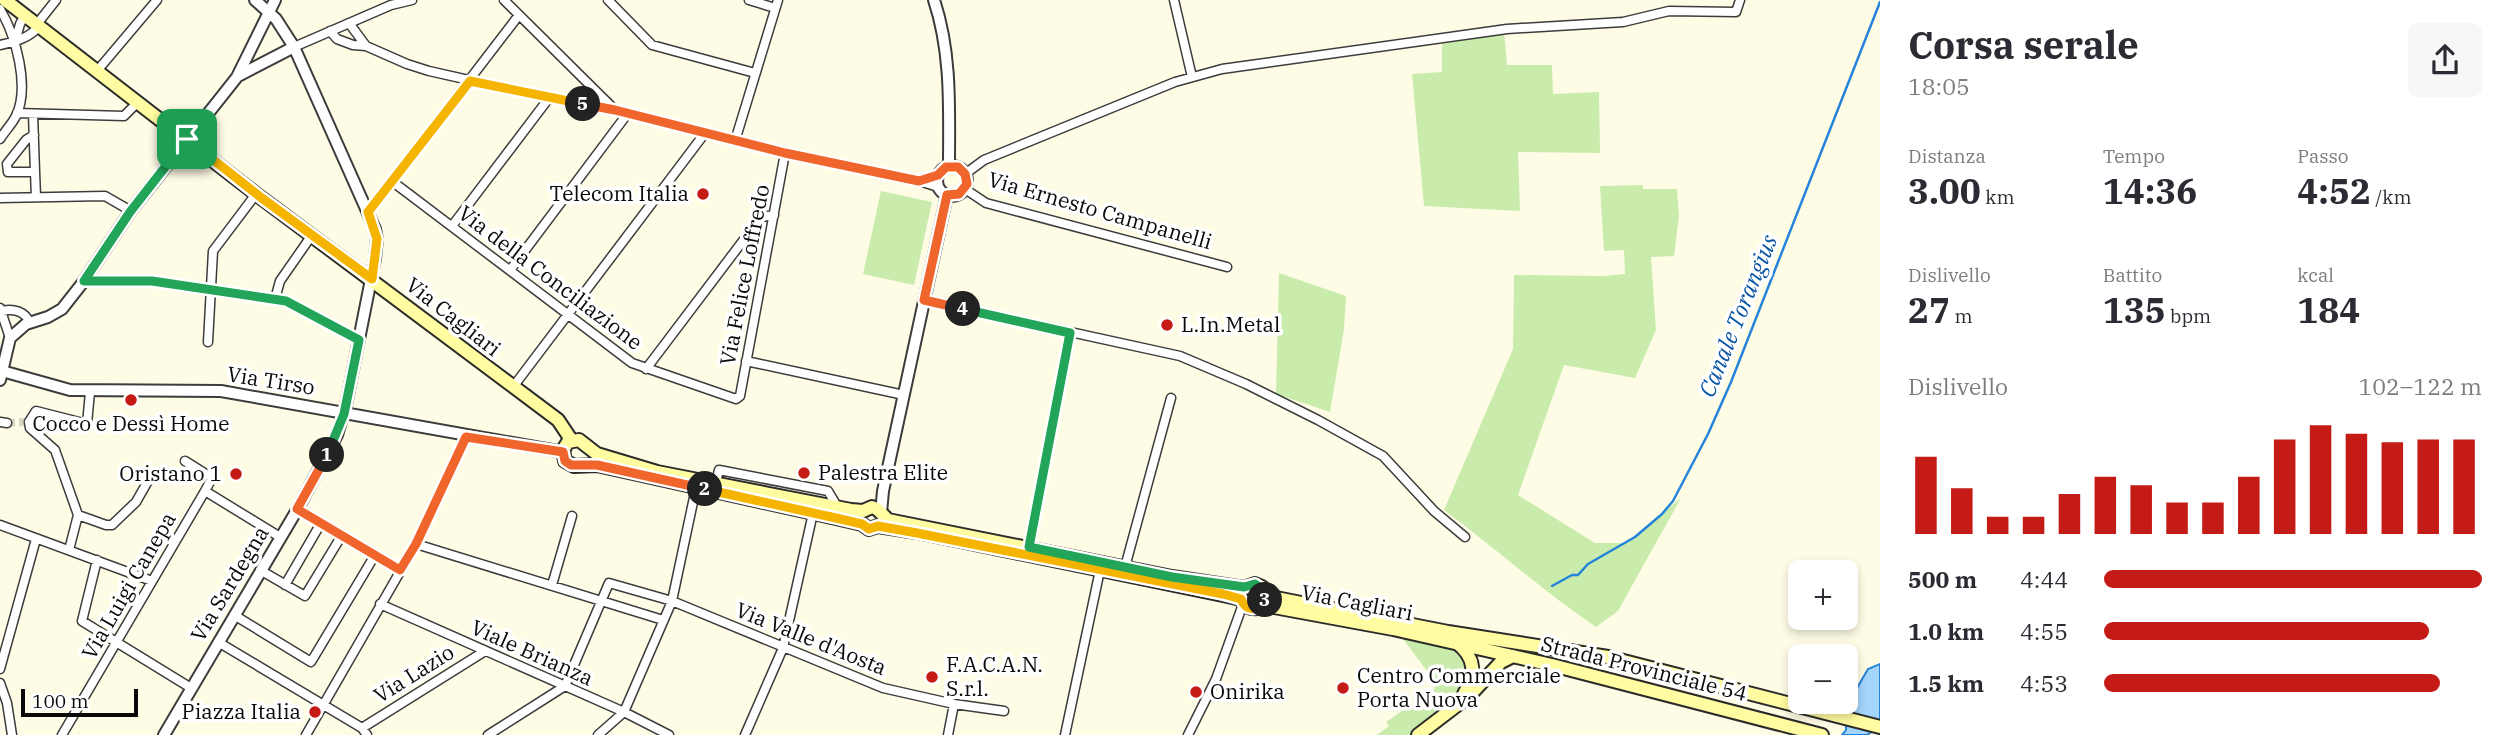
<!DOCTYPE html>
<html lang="it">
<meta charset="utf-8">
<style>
:root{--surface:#fff;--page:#f7f7f7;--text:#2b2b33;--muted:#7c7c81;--accent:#c51b16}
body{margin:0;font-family:"IBM Plex Serif",serif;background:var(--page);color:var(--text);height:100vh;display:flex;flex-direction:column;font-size:26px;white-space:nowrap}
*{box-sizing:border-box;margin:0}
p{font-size:23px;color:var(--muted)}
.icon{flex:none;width:38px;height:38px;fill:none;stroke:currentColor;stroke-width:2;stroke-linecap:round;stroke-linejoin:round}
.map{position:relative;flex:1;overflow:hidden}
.sheet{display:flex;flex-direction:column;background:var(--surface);width:630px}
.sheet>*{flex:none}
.controls{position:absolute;left:1788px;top:560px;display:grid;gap:14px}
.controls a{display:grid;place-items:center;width:70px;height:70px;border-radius:10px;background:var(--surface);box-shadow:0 4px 10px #0003;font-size:35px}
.scale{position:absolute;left:21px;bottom:18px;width:117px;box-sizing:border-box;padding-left:7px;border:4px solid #090909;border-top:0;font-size:19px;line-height:24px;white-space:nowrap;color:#090909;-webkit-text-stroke:5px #fff;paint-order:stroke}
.pin{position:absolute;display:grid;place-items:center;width:60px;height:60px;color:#fff;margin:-30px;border-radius:14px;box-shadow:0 4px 10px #0006}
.km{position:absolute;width:35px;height:35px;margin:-18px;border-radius:50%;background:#222;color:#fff;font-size:19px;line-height:35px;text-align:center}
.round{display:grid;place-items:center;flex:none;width:74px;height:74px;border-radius:10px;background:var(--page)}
.overview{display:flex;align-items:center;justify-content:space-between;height:119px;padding:0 28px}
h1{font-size:38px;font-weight:700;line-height:52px}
.figures{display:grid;grid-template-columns:repeat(3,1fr);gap:10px;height:119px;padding:7px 28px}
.figures div{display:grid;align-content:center}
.figures b{font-size:35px;font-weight:700}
.figures small{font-size:19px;font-weight:400}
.figures p{font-size:19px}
.chart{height:196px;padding:14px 28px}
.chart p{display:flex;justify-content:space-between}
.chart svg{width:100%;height:126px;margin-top:7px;stroke:var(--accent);stroke-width:6}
ul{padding:0 28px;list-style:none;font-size:23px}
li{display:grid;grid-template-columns:112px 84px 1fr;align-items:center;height:52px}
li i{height:18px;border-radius:9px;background:var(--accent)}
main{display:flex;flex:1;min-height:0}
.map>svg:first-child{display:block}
.green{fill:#c9ecac}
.water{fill:#a4d5fc;stroke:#2584da;stroke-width:2}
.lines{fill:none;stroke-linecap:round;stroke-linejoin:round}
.stream{stroke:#2584da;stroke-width:2.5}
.minor-tunnel{stroke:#dad8c5;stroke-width:8;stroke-dasharray:8 4;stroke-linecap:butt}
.minor-casing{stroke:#3c3c3c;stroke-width:11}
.tertiary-casing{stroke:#3c3c3c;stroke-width:14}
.secondary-casing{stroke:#2b2b2b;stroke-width:16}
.minor{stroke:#fff;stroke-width:8}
.tertiary{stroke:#fff;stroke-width:10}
.secondary{stroke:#fffca1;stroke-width:12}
.split-1-casing{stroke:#fff;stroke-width:14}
.split-2-casing{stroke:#fff;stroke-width:14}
.split-3-casing{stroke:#fff;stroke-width:14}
.split-4-casing{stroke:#fff;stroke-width:14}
.split-5-casing{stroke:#fff;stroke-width:14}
.split-6-casing{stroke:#fff;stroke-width:14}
.split-1{stroke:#22a559;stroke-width:9}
.split-2{stroke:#f0652b;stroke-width:9}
.split-3{stroke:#f5b400;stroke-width:9}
.split-4{stroke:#22a559;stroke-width:9}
.split-5{stroke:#f0652b;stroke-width:9}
.split-6{stroke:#f5b400;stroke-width:9}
.poi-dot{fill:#c51b16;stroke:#fff;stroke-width:2.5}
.labels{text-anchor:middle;stroke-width:7;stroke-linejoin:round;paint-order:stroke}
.poi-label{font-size:21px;fill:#090909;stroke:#fff;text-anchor:start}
.street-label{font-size:21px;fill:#090909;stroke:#fff}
.water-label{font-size:23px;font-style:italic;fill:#0955a5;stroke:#fff}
</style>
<main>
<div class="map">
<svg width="1880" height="735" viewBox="0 0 1880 735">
<rect width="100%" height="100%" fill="#fffce6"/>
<path class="green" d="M 1504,31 L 1507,65 L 1552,65 L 1553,94 L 1599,92 L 1600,153 L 1518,152 L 1520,211 L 1424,206 L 1412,74 L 1442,72 L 1442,44 Z
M 1643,185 L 1643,189 L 1677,189 L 1679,216 L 1674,256 L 1651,257 L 1656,330 L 1635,378 L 1564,365 L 1518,495 L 1595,543 L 1627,543 L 1681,498 L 1618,611 L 1596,627 C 1543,591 1495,548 1444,510 L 1513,349 L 1514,275 L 1603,276 L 1625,274 L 1624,250 L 1604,251 L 1600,186 Z
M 881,191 L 932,202 L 914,285 L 863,274 Z
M 1279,273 L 1346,296 L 1344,329 L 1330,412 L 1276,394 Z
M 1400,635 L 1455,647 L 1469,664 L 1461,695 L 1450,703 L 1433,691 L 1436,683 Z
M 1421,698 L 1426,698 L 1442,709 L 1409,735 L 1377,735 L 1389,726 L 1386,722 Z"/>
<path class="water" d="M 1880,664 L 1880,726 L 1867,735 L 1842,735 L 1846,730 L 1846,710 L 1861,681 L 1868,669 Z"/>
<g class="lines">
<path class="stream" d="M 1552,586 L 1572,575 L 1578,575 L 1588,564 L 1635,537 L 1662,514 L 1673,501 L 1708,434 L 1731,382 L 1880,2"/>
<path class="minor-tunnel" d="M 7,423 L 26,422"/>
<g class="minor-casing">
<path id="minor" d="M 504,0 L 615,110
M 608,0 L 652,45 L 755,73
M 749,0 L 775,8
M 1174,0 L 1192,77
M 0,9 C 16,36 30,87 16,116 C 12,124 5,131 0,139
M 349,23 L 366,46
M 37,24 L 56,0
M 330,31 L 337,39 L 353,45 L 366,46 L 407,64 L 429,71 L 549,98 L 615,110 L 785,153 L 919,181 L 938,187
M 15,42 L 20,24 L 25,15
M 0,45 C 14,42 30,38 39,26
M 294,47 L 391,5 L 412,0
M 97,71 L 157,0
M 17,113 L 124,116 L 138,102
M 33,114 L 35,172 L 8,172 L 7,164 L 26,140 L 34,135
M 735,141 L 778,0
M 35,172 L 36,197
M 965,174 L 984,160 L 1175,82 L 1222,69 L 1507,29 L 1623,22 L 1669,11 L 1736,12 L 1740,0
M 922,180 L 938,175
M 393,182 L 632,363 L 736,399 L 740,396 L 785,153
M 965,189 L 986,203 L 1227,267
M 0,198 L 105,196 L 131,211
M 368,212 L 519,15
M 452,226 L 549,98
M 511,269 L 628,113
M 84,281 L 152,281 L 286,301 L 359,340
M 275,299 L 280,281 L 312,235
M 924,300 L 1180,356 L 1246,384 L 1318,420 L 1383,456 L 1434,511 L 1465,537
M 0,308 L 10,338
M 2,311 C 13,308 25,311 30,323
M 208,342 L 213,251 L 256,194
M 746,361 L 904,395
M 646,369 L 761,217 L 774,215
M 513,387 L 705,133
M 0,422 L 7,423
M 29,422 L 30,428 L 55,450 L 78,515 L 69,550
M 29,422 L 36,411 L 87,424 L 90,392
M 185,461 L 212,478 L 205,491
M 715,486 L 719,470 L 828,491 L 838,508
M 297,510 L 400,570
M 78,515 L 106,525 L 112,525 L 136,502 L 148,481
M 0,525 L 152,581
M 416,544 L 663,620
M 1029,547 L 1070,333
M 97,560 L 82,621 L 191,688
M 1125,567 L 1171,398
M 260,570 L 305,596 L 342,535
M 285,585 L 321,523
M 552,585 L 572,516
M 380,604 L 624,712 L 669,735
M 234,615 L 311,662 L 375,555
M 218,642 L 362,728 L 367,735
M 0,669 L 36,539
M 0,683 L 7,703 L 12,735
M 362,728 L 485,651
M 62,735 L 205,491 L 280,537
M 306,735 L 416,544 L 466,437
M 488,735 L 565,686 L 609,583 L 672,601 L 883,688 L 954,704 L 1004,711
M 598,735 L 624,712 L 672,601 L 696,488
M 745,735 L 783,648 L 813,513
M 948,735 L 954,704
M 1065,735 L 1100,570
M 1188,735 L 1216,679 L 1243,604"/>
</g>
<g class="tertiary-casing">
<path id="tertiary" d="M 934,0 C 952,54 949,110 949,166
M 238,76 L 294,47
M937 181a15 15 0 1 1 30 0a15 15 0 1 1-30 0Z
M 2,371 L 70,390 L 221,391 L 563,452
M 0,380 L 10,338 L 26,324 L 48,317 L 62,309 L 84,281 L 130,212 L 237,77 L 275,0
M 881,513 L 883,491 L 947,195
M 164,735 L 297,510 L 337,435 L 346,405 L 375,259 L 377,239 L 375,229 L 294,47 L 276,19 L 255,0"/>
</g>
<g class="secondary-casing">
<path id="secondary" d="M 5,0 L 256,194 L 558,420 L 572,441
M 1457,643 C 1476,658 1476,674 1464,694
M 1418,735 L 1469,696 L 1501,662 L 1513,656
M 1822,735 L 1552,665 L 1393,629 L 1274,607 C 1261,606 1248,614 1241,599 L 1223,595 L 917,532 L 878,526 L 869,529 L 862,524 L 836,518 L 597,465 L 574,466 L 565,461 L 563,450 L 568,442 L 579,440 L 597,454 L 657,472 L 851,510 L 863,511 L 872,507 L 877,509 L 888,520 L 1172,577 L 1244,588 L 1255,584 L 1262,587 L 1266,595 L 1276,598 L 1448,632 L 1608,657 L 1880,727"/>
</g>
<use href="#minor" class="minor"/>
<use href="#tertiary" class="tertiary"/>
<use href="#secondary" class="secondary"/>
</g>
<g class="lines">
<g class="split-1-casing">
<path id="split-1" d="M 187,139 L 130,212 L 84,281 L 152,281 L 286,301 L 359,340 L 344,414 L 327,455"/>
</g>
<g class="split-2-casing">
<path id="split-2" d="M 327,455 L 297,509 L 400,570 L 416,544 L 466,437 L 563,452 L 565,461 L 571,465 L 597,465 L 705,489"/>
</g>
<g class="split-3-casing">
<path id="split-3" d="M 705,489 L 836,518 L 862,524 L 869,529 L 878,526 L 917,533 L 1223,594 L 1241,599 C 1246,611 1258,612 1265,600"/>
</g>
<g class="split-4-casing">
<path id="split-4" d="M 963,309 L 1070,333 L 1029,547 L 1172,577 L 1244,587 L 1255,584 L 1264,591 L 1265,600"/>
</g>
<g class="split-5-casing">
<path id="split-5" d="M 583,104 L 615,110 L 785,153 L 919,181 L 938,175 L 946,167 L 958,167 L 965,174 L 967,184 L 959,194 L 947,195 L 924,300 L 963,309"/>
</g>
<g class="split-6-casing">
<path id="split-6" d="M 187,139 L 263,199 L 372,279 L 377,239 L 368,212 L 470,81 L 583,104"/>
</g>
<use href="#split-1" class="split-1"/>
<use href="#split-2" class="split-2"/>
<use href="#split-3" class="split-3"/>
<use href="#split-4" class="split-4"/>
<use href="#split-5" class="split-5"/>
<use href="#split-6" class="split-6"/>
</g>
<g class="poi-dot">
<circle cx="703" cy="194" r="7"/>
<circle cx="1167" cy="325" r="7"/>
<circle cx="131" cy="400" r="7"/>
<circle cx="804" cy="473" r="7"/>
<circle cx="236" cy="474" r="7"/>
<circle cx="932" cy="677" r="7"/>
<circle cx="1343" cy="688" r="7"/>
<circle cx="1196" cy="692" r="7"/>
<circle cx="315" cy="712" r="7"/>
</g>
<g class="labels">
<g class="poi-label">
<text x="689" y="201" text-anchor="end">Telecom Italia</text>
<text x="1181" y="332">L.In.Metal</text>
<text x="131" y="431" text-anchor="middle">Cocco e Dessì Home</text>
<text x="818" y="480">Palestra Elite</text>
<text x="222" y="481" text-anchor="end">Oristano 1</text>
<text x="946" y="672">F.A.C.A.N.<tspan x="946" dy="24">S.r.l.</tspan></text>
<text x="1357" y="683">Centro Commerciale<tspan x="1357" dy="24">Porta Nuova</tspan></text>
<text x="1210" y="699">Onirika</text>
<text x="301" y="719" text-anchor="end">Piazza Italia</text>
</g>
<g class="street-label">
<text transform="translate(1100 211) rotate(16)" y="7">Via Ernesto Campanelli</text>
<text transform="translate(745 275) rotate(-79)" y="7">Via Felice Loffredo</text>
<text transform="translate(550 278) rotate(37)" y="7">Via della Conciliazione</text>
<text transform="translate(453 317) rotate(38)" y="7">Via Cagliari</text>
<text transform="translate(271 381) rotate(9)" y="7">Via Tirso</text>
<text transform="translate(230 584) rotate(-59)" y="7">Via Sardegna</text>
<text transform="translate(129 586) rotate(-60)" y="7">Via Luigi Canepa</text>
<text transform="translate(1357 603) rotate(11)" y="7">Via Cagliari</text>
<text transform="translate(811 639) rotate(22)" y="7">Via Valle d'Aosta</text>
<text transform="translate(532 653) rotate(24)" y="7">Viale Brianza</text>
<text transform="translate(1644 669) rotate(14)" y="7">Strada Provinciale 54</text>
<text transform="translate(414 674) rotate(-32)" y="7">Via Lazio</text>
</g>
<g class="water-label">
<text transform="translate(1738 316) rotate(-68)" y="8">Canale Torangius</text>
</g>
</g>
</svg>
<div class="controls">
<a>+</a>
<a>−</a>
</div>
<div class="scale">100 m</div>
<div class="pin" style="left:187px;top:139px;background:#1e9e55"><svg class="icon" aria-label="arrive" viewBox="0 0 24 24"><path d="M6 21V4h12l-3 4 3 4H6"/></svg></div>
<b class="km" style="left:327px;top:455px">1</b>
<b class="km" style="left:705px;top:489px">2</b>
<b class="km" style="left:1265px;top:600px">3</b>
<b class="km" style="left:963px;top:309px">4</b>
<b class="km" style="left:583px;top:104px">5</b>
</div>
<section class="sheet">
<div class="overview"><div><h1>Corsa serale</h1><p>18:05</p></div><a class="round"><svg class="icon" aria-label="share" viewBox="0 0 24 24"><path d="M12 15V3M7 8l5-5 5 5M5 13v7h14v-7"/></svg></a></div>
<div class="figures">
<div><p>Distanza</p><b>3.00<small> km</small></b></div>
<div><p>Tempo</p><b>14:36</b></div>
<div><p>Passo</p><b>4:52<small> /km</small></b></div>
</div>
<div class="figures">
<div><p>Dislivello</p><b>27<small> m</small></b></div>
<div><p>Battito</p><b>135<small> bpm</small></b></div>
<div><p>kcal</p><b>184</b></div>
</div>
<div class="chart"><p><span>Dislivello</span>102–122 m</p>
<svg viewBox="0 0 160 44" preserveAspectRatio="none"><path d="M5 44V17M15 44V28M25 44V38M35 44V38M45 44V30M55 44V24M65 44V27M75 44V33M85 44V33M95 44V24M105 44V11M115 44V6M125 44V9M135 44V12M145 44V11M155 44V11"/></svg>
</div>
<ul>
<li><b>500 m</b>4:44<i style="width:100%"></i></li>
<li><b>1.0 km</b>4:55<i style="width:86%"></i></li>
<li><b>1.5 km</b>4:53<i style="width:89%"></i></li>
</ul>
</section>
</main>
